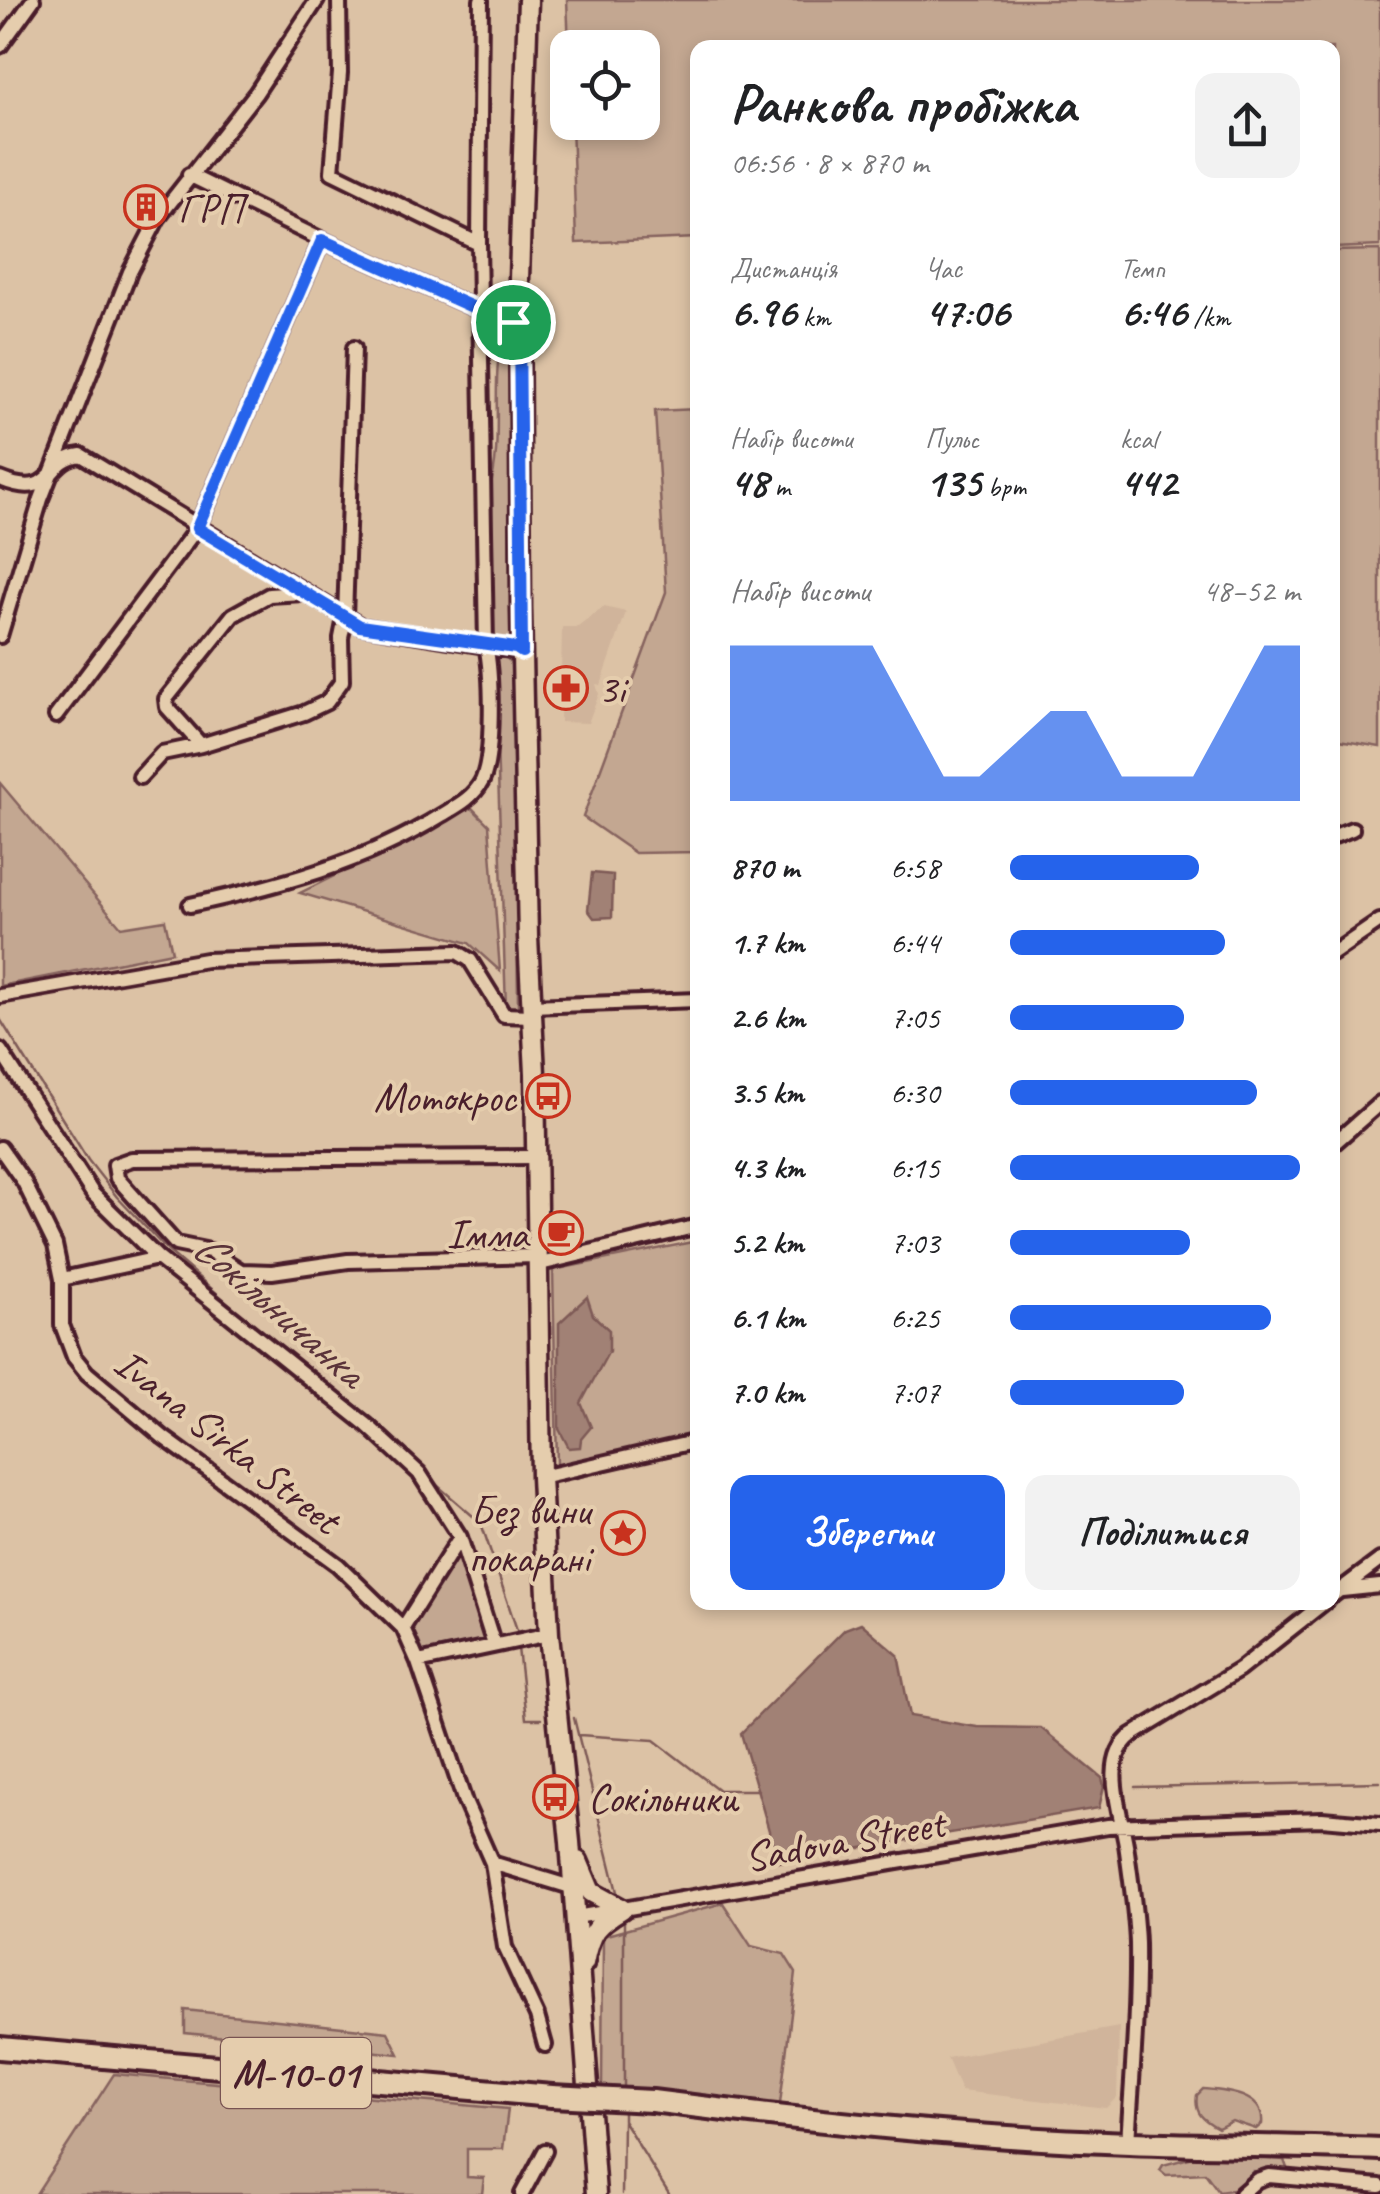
<!DOCTYPE html>
<html lang="uk">
<meta charset="utf-8">
<style>
:root{--surface:#fff;--page:#f2f2f2;--text:#202124;--muted:#757577;--accent:#2563eb}
body{margin:0;font-family:Caveat,sans-serif;background:var(--page);color:var(--text);height:100vh;display:flex;flex-direction:column;font-size:38px;white-space:nowrap}
*{box-sizing:border-box;margin:0}
p{font-size:32px;color:var(--muted)}
.icon{flex:none;width:55px;height:55px;fill:none;stroke:currentColor;stroke-width:2;stroke-linecap:round;stroke-linejoin:round}
.map{position:relative;flex:1;overflow:hidden}
.panel{position:absolute;left:690px;top:40px;width:650px;height:1570px;display:flex;flex-direction:column;background:var(--surface);border-radius:20px;box-shadow:0 5px 15px #0003}
.panel>*{flex:none}
.tools{position:absolute;left:550px;top:30px;display:grid;gap:20px}
.tools a{display:grid;place-items:center;width:110px;height:110px;border-radius:20px;background:var(--surface);box-shadow:0 5px 15px #0003;font-size:50px}
.pin{position:absolute;display:grid;place-items:center;width:85px;height:85px;color:#fff;margin:-42px;border:5px solid #fff;border-radius:50%;box-shadow:0 2px 10px #0007}
.round{display:grid;place-items:center;flex:none;width:105px;height:105px;border-radius:20px;background:var(--page)}
.head{display:flex;align-items:center;justify-content:space-between;height:170px;padding:0 40px}
h1{font-size:55px;font-weight:600;line-height:75px}
.metrics{display:grid;grid-template-columns:repeat(3,1fr);gap:15px;height:170px;padding:10px 40px}
.metrics div{display:grid;align-content:center}
.metrics b{font-size:42px;font-weight:600}
.metrics small{font-size:28px;font-weight:400}
.metrics p{font-size:28px}
.chart{height:280px;padding:20px 40px}
.chart p{display:flex;justify-content:space-between}
.chart svg{width:100%;height:180px;margin-top:10px;fill:var(--accent);opacity:.7}
.action{display:flex;gap:20px;margin-top:auto;padding:20px 40px}
.action a{flex:1;height:115px;border-radius:20px;background:var(--accent);color:#fff;font-size:40px;font-weight:600;line-height:115px;text-align:center}
.action a+a{background:var(--page);color:var(--text)}
ul{padding:0 40px;list-style:none;font-size:32px}
li{display:grid;grid-template-columns:160px 120px 1fr;align-items:center;height:75px}
li i{height:25px;border-radius:12px;background:var(--accent)}
.map>svg:first-child{display:block}
.built{fill:#d0b49b}
.green{fill:#c3a791;stroke:#86635e;stroke-width:2.5}
.water{fill:#a18175;stroke:#7e5a57;stroke-width:2.5}
.lines{fill:none;stroke-linecap:round;stroke-linejoin:round}
.stream{stroke:#7e5a57;stroke-width:2.5}
.minor-casing{stroke:#4a1f2b;stroke-width:20}
.major-casing{stroke:#4a1f2b;stroke-width:25}
.highway-casing{stroke:#4a1f2b;stroke-width:28}
.minor{stroke:#e5cdad;stroke-width:12}
.major{stroke:#e5cdad;stroke-width:18}
.highway{stroke:#e5cdad;stroke-width:20}
.highway-bridge-casing{stroke:#4a1f2b;stroke-width:28;stroke-linecap:butt}
.highway-bridge{stroke:#e5cdad;stroke-width:20}
.route-casing{stroke:#fff;stroke-width:20}
.route{stroke:#2563eb;stroke-width:12}
.labels{text-anchor:middle;stroke-width:8;stroke-linejoin:round;paint-order:stroke}
.shield{fill:#e5cdad;stroke:#785352;stroke-width:2.5}
.shield-label{font-size:40px;font-weight:bold;fill:#4a1f2b}
.poi-label{font-size:42px;fill:#4a1f2b;stroke:#e5cdad;text-anchor:start}
.street-label{font-size:42px;fill:#4a1f2b;stroke:#e5cdad}
.water-label{font-size:45px;font-style:italic;fill:#5b333a;stroke:#e5cdad}
</style>
<div class="map">
<svg width="1380" height="2194" viewBox="0 0 1380 2194">
<rect width="100%" height="100%" fill="#dcc2a5"/>
<filter id="ink" filterUnits="userSpaceOnUse"><feTurbulence type="fractalNoise" baseFrequency=".01" numOctaves="2"/><feDisplacementMap in="SourceGraphic" scale="20" xChannelSelector="R" yChannelSelector="G"/><feConvolveMatrix kernelMatrix="1 2 1 2 8 2 1 2 1" color-interpolation-filters="sRGB"/></filter>
<g filter="url(#ink)">
<path class="built" d="M 604,607 L 626,612 L 601,685 L 596,684 L 599,694 L 588,723 L 560,722 L 562,627 L 578,627 Z
M 1119,2027 L 1117,2097 L 1106,2108 L 961,2091 L 947,2058 Z"/>
<path class="green" d="M 567,0 L 1380,0 L 1380,246 L 1333,248 L 1332,48 L 698,48 L 697,238 L 576,243 L 572,123 L 642,122 L 642,48 L 569,47 Z
M 1380,250 L 1380,747 L 1333,739 L 1332,251 Z
M 491,321 L 510,330 L 510,640 L 501,642 L 491,635 L 489,492 C 502,449 494,406 498,362 L 490,351 Z
M 697,409 L 697,852 L 635,853 L 583,817 L 666,592 L 655,411 Z
M 494,656 L 507,658 L 515,669 L 518,1010 L 506,1008 Z
M 0,783 L 121,927 L 165,920 L 172,952 L 0,986 Z
M 472,808 L 489,825 L 500,971 L 469,943 L 300,893 Z
M 697,1241 L 697,1435 L 557,1466 L 553,1270 Z
M 456,1546 L 490,1641 L 427,1657 L 412,1648 L 409,1619 Z
M 723,1903 L 751,1946 L 784,1954 L 796,1973 L 780,2104 L 602,2088 L 603,1936 Z
M 185,2010 L 388,2032 L 399,2054 L 185,2033 Z
M 114,2074 L 508,2109 L 503,2149 L 467,2149 L 467,2177 L 484,2178 L 482,2194 L 36,2194 Z
M 1203,2089 C 1226,2091 1265,2094 1262,2124 L 1256,2129 L 1232,2121 L 1218,2128 C 1203,2120 1194,2113 1197,2095 Z
M 1231,2156 L 1284,2160 L 1287,2168 L 1276,2173 L 1253,2171 L 1239,2189 L 1219,2192 L 1205,2173 L 1166,2175 L 1160,2170 L 1163,2165 L 1193,2157 Z"/>
<path class="water" d="M 592,873 L 613,875 L 612,917 L 594,918 L 588,910 Z
M 587,1297 L 593,1315 L 609,1330 L 609,1351 L 581,1403 L 591,1427 L 581,1439 L 580,1447 L 569,1448 L 559,1429 L 559,1323 Z
M 861,1623 L 898,1655 L 910,1716 L 977,1727 L 1041,1728 L 1102,1778 L 1104,1786 L 1099,1808 L 778,1862 L 741,1733 L 845,1629 Z"/>
<g class="lines">
<path class="stream" d="M 0,1019 L 88,1160 L 117,1197 L 166,1249 L 273,1342
M 430,1479 L 481,1523 L 518,1633
M 518,1648 L 526,1719 L 541,1719
M 574,1718 L 618,1896
M 579,1735 L 654,1740 L 719,1790 L 758,1790
M 1135,1787 L 1380,1782
M 624,1922 L 624,2091
M 623,2109 L 623,2120 L 669,2194
M 622,2194 L 623,2121"/>
<g class="minor-casing">
<path id="minor" d="M 339,0 L 340,73 L 332,172 L 479,244
M 0,46 L 33,0
M 189,175 L 322,240 L 479,310 L 519,322
M 0,479 C 56,502 44,459 81,455 L 361,626 L 522,652
M 0,636 L 41,499 L 130,272 L 158,218 L 256,93 L 317,0
M 56,716 L 197,528 L 322,240
M 201,745 L 167,707 L 166,699 L 233,615 L 269,595 L 303,593
M 140,777 L 162,753 L 201,745 L 304,713 L 327,702 L 342,681 L 341,638 L 345,618 L 354,348
M 1332,837 L 1352,829
M 190,905 C 279,886 364,863 442,815 C 457,806 473,798 482,781 C 494,756 492,673 486,645 L 479,244 L 481,0
M 1332,954 L 1380,921
M 0,996 L 206,960 L 457,952 L 470,960 L 504,1015 L 530,1016
M 530,1006 L 698,1000
M 0,1050 L 93,1194 L 158,1258 L 367,1425 L 419,1473 L 460,1537 L 494,1645
M 1332,1145 L 1380,1103
M 0,1148 L 24,1182 L 55,1245 L 62,1279 L 62,1325 L 74,1357 L 87,1373 L 163,1437 L 338,1565 L 403,1628 L 418,1662 L 465,1802 L 492,1863 L 505,1947 L 537,2016 L 545,2045
M 534,1157 L 132,1159 L 115,1165 L 117,1178 L 176,1244 L 210,1251 L 241,1271 L 272,1272 L 348,1261 L 535,1256
M 536,1265 L 698,1226
M 62,1279 L 158,1258
M 541,1477 L 698,1441
M 1342,1590 L 1380,1586
M 1332,1596 L 1380,1560
M 403,1628 L 460,1537
M 418,1662 L 549,1634
M 492,1863 L 574,1888
M 576,1917 L 1108,1826 L 1322,1819 L 1380,1824
M 1128,2143 C 1132,2077 1138,2010 1137,1943 C 1136,1913 1131,1881 1127,1851 C 1123,1816 1098,1761 1132,1735 L 1239,1670 L 1325,1602
M 522,2194 L 545,2151
M 1241,2194 L 1257,2180 L 1269,2176 L 1380,2186"/>
</g>
<g class="major-casing">
<path id="major" d="M 528,0 L 519,279 L 521,608 L 528,937 L 535,1073 L 541,1477 L 549,1634 L 570,1842 L 596,2194
M 578,1861 L 591,1892 L 622,1909
M 584,1963 C 590,1932 595,1925 622,1909"/>
</g>
<g class="highway-casing">
<path id="highway" d="M 0,2048 L 552,2096
M 652,2101 C 810,2121 970,2138 1129,2143 C 1213,2146 1296,2146 1380,2149"/>
</g>
<use href="#minor" class="minor"/>
<use href="#major" class="major"/>
<use href="#highway" class="highway"/>
<g class="highway-bridge-casing">
<path id="highway-bridge" d="M 552,2096 L 652,2101"/>
</g>
<use href="#highway-bridge" class="highway-bridge"/>
</g>
</g>
<g class="lines" filter="url(#ink)">
<g class="route-casing">
<path id="route" d="M 322,240 L 479,310 L 519,322 L 522,652 L 516,648 L 360,626 L 197,528 Z"/>
</g>
<use href="#route" class="route"/>
</g>
<defs>
<g id="building-ring" transform="scale(2.25)"><circle r="9.5" fill="#e5cdad" stroke="#c8321e" stroke-width="1.5"/><path d="M-4-6H4V6H1V3H-1V6H-4ZM-2.5-4.3h1.7v1.8h-1.7ZM.8-4.3h1.7v1.8H.8ZM-2.5-1h1.7V.8h-1.7ZM.8-1h1.7V.8H.8Z" fill="#c8321e"/></g>
<g id="pharmacy-ring" transform="scale(2.25)"><circle r="9.5" fill="#e5cdad" stroke="#c8321e" stroke-width="1.5"/><path d="M-2-6h4v4h4v4h-4v4h-4v-4h-4v-4h4Z" fill="#c8321e"/></g>
<g id="bus-ring" transform="scale(2.25)"><circle r="9.5" fill="#e5cdad" stroke="#c8321e" stroke-width="1.5"/><path d="M-5-6H5V4H4V6H2V4H-2V6H-4V4H-5ZM-3.5-4V0h7V-4ZM-3.5 1.2v1.5H-2V1.2ZM2 1.2v1.5H3.5V1.2Z" fill="#c8321e"/></g>
<g id="cafe-ring" transform="scale(2.25)"><circle r="9.5" fill="#e5cdad" stroke="#c8321e" stroke-width="1.5"/><path d="M-5.5-4.5H6V0H3Q3 3.5 0 3.5H-2.5Q-5.5 3.5-5.5 0ZM3-3.2v2h1.7v-2ZM-6 4.5H4V6H-6Z" fill="#c8321e"/></g>
<g id="sight-ring" transform="scale(2.25)"><circle r="9.5" fill="#e5cdad" stroke="#c8321e" stroke-width="1.5"/><path d="M0-6L1.8-2.2L6-1.7L2.9 1.2L3.7 5.4L0 3.3L-3.7 5.4L-2.9 1.2L-6-1.7L-1.8-2.2Z" fill="#c8321e"/></g>
</defs>
<g fill-rule="evenodd">
<use href="#building-ring" x="146" y="207"/>
<use href="#pharmacy-ring" x="566" y="688"/>
<use href="#bus-ring" x="548" y="1096"/>
<use href="#cafe-ring" x="561" y="1233"/>
<use href="#sight-ring" x="623" y="1533"/>
<use href="#bus-ring" x="555" y="1797"/>
</g>
<g class="labels">
<rect class="shield" x="221" y="2038" width="150" height="70" rx="8"/>
<g class="shield-label">
<text x="296" y="2087">М-10-01</text>
</g>
<g class="poi-label">
<text x="178" y="222">ГРП</text>
<text x="598" y="703">3і</text>
<text x="516" y="1111" text-anchor="end">Мотокрос</text>
<text x="528" y="1248" text-anchor="end">Імма</text>
<text x="590" y="1524" text-anchor="end">Без вини<tspan x="590" dy="48">покарані</tspan></text>
<text x="588" y="1812">Сокільники</text>
</g>
<g class="street-label">
<text transform="translate(228 1440) rotate(38)" y="15">Ivana Sirka Street</text>
<text transform="translate(844 1839) rotate(-10)" y="15">Sadova Street</text>
</g>
<g class="water-label">
<text transform="translate(280 1308) rotate(41)" y="16">Сокільничанка</text>
</g>
</g>
</svg>
<div class="tools">
<a><svg class="icon" aria-label="locate" viewBox="0 0 24 24"><circle cx="12" cy="12" r="6"/><path d="M12 2v4M12 18v4M2 12h4M18 12h4"/></svg></a>
</div>
<div class="pin" style="left:513px;top:322px;background:#1e9e55"><svg class="icon" aria-label="arrive" viewBox="0 0 24 24"><path d="M6 21V4h12l-3 4 3 4H6"/></svg></div>
<section class="panel">
<div class="head"><div><h1>Ранкова пробіжка</h1><p>06:56 · 8 × 870 m</p></div><a class="round"><svg class="icon" aria-label="share" viewBox="0 0 24 24"><path d="M12 15V3M7 8l5-5 5 5M5 13v7h14v-7"/></svg></a></div>
<div class="metrics">
<div><p>Дистанція</p><b>6.96<small> km</small></b></div>
<div><p>Час</p><b>47:06</b></div>
<div><p>Темп</p><b>6:46<small> /km</small></b></div>
</div>
<div class="metrics">
<div><p>Набір висоти</p><b>48<small> m</small></b></div>
<div><p>Пульс</p><b>135<small> bpm</small></b></div>
<div><p>kcal</p><b>442</b></div>
</div>
<div class="chart"><p><span>Набір висоти</span>48–52 m</p>
<svg viewBox="0 0 160 44" preserveAspectRatio="none"><path d="M0 44V6L10 6L20 6L30 6L40 6L50 22L60 38L70 38L80 30L90 22L100 22L110 38L120 38L130 38L140 22L150 6L160 6V44z"/></svg>
</div>
<ul>
<li><b>870 m</b>6:58<i style="width:65%"></i></li>
<li><b>1.7 km</b>6:44<i style="width:74%"></i></li>
<li><b>2.6 km</b>7:05<i style="width:60%"></i></li>
<li><b>3.5 km</b>6:30<i style="width:85%"></i></li>
<li><b>4.3 km</b>6:15<i style="width:100%"></i></li>
<li><b>5.2 km</b>7:03<i style="width:62%"></i></li>
<li><b>6.1 km</b>6:25<i style="width:90%"></i></li>
<li><b>7.0 km</b>7:07<i style="width:60%"></i></li>
</ul>
<div class="action"><a>Зберегти</a><a>Поділитися</a></div>
</section>
</div>
